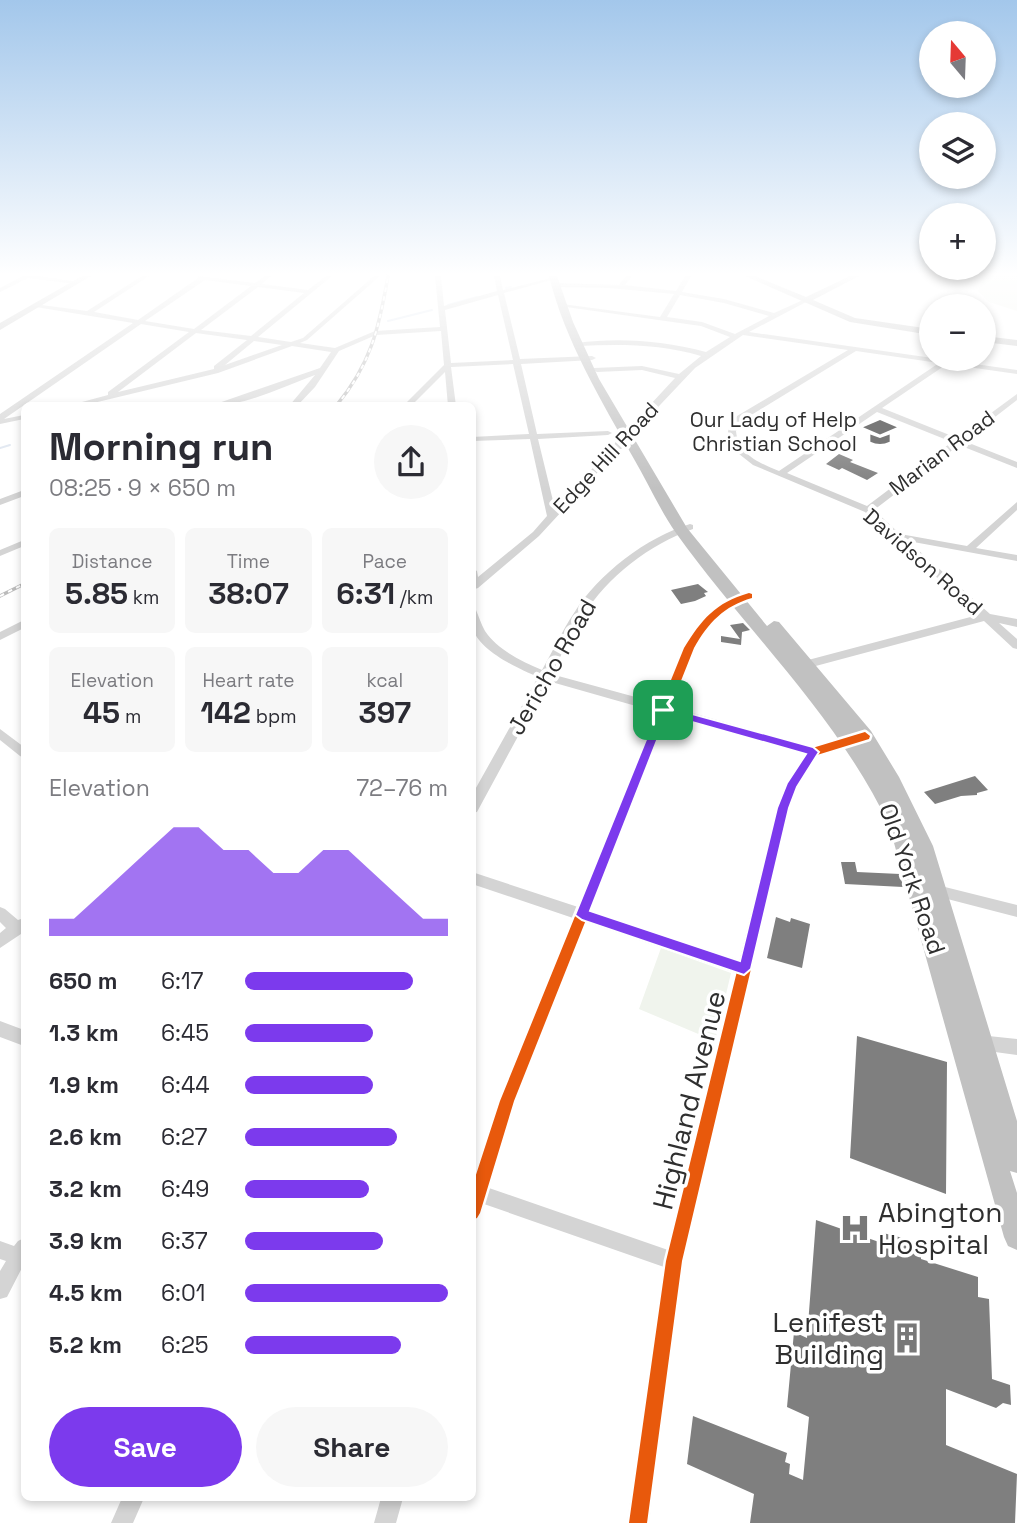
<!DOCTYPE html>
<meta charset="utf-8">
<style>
:root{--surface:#fff;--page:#f7f7f7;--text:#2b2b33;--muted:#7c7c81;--accent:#7c3aed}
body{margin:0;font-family:"Space Grotesk",sans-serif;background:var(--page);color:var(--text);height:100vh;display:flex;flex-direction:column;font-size:26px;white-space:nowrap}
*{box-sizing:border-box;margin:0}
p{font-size:23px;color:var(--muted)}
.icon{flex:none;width:38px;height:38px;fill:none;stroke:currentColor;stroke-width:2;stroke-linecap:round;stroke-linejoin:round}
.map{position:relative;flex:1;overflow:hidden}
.details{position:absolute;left:21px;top:402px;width:455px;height:1099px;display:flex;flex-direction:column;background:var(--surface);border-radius:10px;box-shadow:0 4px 10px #0003}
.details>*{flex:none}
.needle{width:46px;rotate:341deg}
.fabs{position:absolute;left:919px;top:21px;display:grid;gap:14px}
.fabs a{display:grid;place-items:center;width:77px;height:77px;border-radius:50%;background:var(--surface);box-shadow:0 4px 10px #0003;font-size:35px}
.pin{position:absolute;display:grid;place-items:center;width:60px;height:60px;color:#fff;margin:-30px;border-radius:14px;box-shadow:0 4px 10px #0006}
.round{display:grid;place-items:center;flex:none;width:74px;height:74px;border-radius:37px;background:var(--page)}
.overview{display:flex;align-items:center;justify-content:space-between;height:119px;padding:0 28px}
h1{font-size:38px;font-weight:800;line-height:52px}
.stats{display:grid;grid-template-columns:repeat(3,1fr);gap:10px;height:119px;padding:7px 28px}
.stats div{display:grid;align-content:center;border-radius:10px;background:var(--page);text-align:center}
.stats b{font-size:30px;font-weight:800}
.stats small{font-size:19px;font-weight:400}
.stats p{font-size:19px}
.chart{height:196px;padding:14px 28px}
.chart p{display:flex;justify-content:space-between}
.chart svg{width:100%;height:126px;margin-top:7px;fill:var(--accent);opacity:.7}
.button{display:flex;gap:14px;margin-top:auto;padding:14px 28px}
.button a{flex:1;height:80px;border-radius:42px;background:var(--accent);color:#fff;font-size:28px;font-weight:800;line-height:80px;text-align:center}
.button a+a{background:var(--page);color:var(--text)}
ul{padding:0 28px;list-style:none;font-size:23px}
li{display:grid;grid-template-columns:112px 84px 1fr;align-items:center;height:52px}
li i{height:18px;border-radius:9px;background:var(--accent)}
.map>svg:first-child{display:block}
.green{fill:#f0f4ed}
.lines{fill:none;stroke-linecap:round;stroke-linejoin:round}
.stream{stroke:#dce4ef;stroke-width:2}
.building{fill:#7f7f7f}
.minor{fill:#d4d4d4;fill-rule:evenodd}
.major{fill:#c7c7c7;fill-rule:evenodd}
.highway{fill:#c1c1c1;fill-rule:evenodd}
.rail-casing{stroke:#bbb;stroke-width:3.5}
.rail{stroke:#fff;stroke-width:2;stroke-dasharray:4.5;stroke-linecap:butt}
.minor-bridge{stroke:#d4d4d4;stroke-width:9}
.cycleway-casing{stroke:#fff;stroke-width:5}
.cycleway{fill:#e8590c;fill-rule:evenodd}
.route{fill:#7c3aed;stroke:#fff;stroke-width:2;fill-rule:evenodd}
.labels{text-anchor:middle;stroke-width:7;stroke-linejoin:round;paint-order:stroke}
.far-poi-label{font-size:21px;fill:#2f2f2f;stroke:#fff;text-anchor:end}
.far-street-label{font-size:21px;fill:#2f2f2f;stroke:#fff}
.street-label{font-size:24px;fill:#2f2f2f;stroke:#fff}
.near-street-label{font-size:28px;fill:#2f2f2f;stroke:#fff}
.near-poi-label{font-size:28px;fill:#2f2f2f;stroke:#fff;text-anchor:start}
</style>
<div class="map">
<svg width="1017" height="1523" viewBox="0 0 1017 1523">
<rect width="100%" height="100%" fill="#fff"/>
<path class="green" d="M 994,276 L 1017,276 L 1017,311 L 989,302 L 978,291 L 983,280 Z
M 661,948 L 731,973 L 715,1041 L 639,1009 Z"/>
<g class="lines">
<path class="stream" d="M 506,288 L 511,287
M 448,305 L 477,297
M 388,321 L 432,310
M 0,448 L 10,445"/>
</g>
<path class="building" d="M 839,454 L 853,460 L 850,462 L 878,473 L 867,480 L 842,468 L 839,470 L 826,464 Z
M 698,584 L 708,592 L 704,593 L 706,596 L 695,601 L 681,604 L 671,590 Z
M 743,623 L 750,630 L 742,632 L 741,645 L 721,642 L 721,636 L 740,639 L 730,625 Z
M 975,776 L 988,790 L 977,793 L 977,795 L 961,796 L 935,804 L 924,792 Z
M 841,862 L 855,862 L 857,872 L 900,874 L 903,887 L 845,884 Z
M 776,917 L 790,922 L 791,918 L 810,924 L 802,968 L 767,958 Z
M 857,1036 L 947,1062 L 946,1194 L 850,1158 Z
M 816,1220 L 879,1242 L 879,1232 L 899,1237 L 921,1246 L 921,1259 L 978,1277 L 978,1297 L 989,1299 L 992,1379 L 1010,1385 L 1011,1405 L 1003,1403 L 996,1408 L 946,1389 L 946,1445 L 1017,1474 L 1015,1523 L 750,1523 L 754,1494 L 687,1464 L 693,1416 L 787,1453 L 785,1462 L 790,1464 L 789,1474 L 803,1480 L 809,1417 L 787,1407 L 794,1332 L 807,1338 Z"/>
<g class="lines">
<path class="minor" d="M 23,276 L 40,276 L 78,282 L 75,284 L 28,278 L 0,292 L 0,288 Z
M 142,276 L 149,276 L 94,312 L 138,320 L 198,278 L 198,276 L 255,283 L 265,276 L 271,276 L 262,284 L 308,290 L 326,276 L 332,276 L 258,337 L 291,342 L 303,338 L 374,276 L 380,276 L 307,340 L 300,343 L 335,348 L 375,331 L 440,327 L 435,276 L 441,276 L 444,306 L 497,291 L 494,276 L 500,276 L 503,290 L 555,277 L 555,279 L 504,293 L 520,359 L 592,356 L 596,358 L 592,360 L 521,364 L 537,434 L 608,431 L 612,433 L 608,435 L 538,439 L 555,509 L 616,443 L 623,445 L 539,536 L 478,588 L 472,590 L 472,568 L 477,571 L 478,577 L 533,532 L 547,516 L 530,439 L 472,441 L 472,437 L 529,434 L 513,364 L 451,367 L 456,406 L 448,406 L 445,372 L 411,406 L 403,406 L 444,365 L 441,331 L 376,335 L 339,351 L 315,387 L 297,406 L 289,406 L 315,375 C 282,387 246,406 210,406 L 320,368 L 331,352 L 292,346 L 218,373 L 81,406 L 67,406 L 108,395 L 108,392 L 189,332 L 141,324 L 4,419 L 24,415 L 24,419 L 0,424 L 0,414 L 133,323 L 36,307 L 33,305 L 34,304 L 87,311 ZM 205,280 L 251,286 L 194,329 L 145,321 ZM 258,287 L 304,293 L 251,336 L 201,330 ZM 498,295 L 513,360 L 451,363 L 445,310 ZM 196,333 L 247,340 L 214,366 L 214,369 L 118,392 ZM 254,341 L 282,345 L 225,365 Z
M 626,276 L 632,276 L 625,285 L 676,291 L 685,276 L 691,276 L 682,292 L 724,299 L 774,313 L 803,300 L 808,301 L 749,332 L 1017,370 L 1017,374 L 947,364 L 882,408 L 957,438 L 1017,394 L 1017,400 L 964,441 L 1017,462 L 1017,468 L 959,445 L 874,510 L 900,534 L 967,546 L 1017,502 L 1017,510 L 976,548 L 1017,555 L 1017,561 L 908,541 L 990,614 L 1017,619 L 1017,627 L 999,623 L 1017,639 L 1017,649 L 1013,648 L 984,621 L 797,671 L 793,670 L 791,667 L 793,664 L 978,615 L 865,512 L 753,465 L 734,450 L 730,443 L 728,431 L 737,416 L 848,350 L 743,335 L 695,368 L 643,423 L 637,423 L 637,419 L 675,378 L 642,370 L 597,372 L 593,370 L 594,368 L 642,366 L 679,374 L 701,356 C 661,344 620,344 579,346 L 576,344 L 577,343 C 619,337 665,341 706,352 L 730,337 L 701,326 L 559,306 L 562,304 L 660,317 L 674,294 L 609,288 L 556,287 L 553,285 L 556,283 L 619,285 ZM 680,295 L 724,303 L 769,316 L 735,334 L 702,322 L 667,317 ZM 856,351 L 939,363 L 779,471 C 760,463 738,455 736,431 L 743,420 ZM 877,412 L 952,442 L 867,506 L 787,473 Z
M 24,490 L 24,496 L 0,505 L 0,499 Z
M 690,524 L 693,525 L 693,529 C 650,544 607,577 583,616 C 571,634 562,655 551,674 L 661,704 C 680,656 693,608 749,593 L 754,596 L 753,598 C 700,614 689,662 671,707 L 813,747 L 855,734 L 861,739 L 859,742 L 817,755 L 797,787 L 789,808 L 683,1261 L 649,1523 L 627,1523 L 664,1267 L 484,1204 L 478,1219 L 472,1222 L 472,1182 L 499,1101 L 573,918 L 472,884 L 472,872 L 578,907 L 657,712 L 548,681 L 477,812 L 472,813 L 472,795 L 538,677 C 517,668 477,650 472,626 C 471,621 472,614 472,609 L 476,610 C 479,617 481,624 485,631 C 498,650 521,661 542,670 C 553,651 562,631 574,613 C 598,574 647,537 690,524 ZM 668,715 L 805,754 L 787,782 L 777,808 L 739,960 L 590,911 ZM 586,922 L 736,973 L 668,1250 L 489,1188 L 515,1101 Z
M 24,540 L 24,546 L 0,556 L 0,550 Z
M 24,620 L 24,628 L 0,640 L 0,632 Z
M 0,729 L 24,747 L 24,758 L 20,756 L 0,740 Z
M 937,885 L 1017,905 L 1017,917 L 932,895 L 930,891 L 932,887 Z
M 0,907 L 5,909 L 18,920 L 24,918 L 24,932 L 0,948 L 0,933 L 6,928 L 0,922 Z
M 0,1021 L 24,1030 L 24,1046 L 0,1037 Z
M 979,1035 L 1017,1039 L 1017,1055 L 973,1049 L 971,1043 L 973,1037 Z
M 24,1238 L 24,1264 L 7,1297 L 0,1299 L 0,1271 L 6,1261 L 0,1259 L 0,1241 L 14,1246 L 18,1241 Z
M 122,1498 L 144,1498 L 133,1523 L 111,1523 Z
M 381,1498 L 403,1498 L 396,1523 L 374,1523 Z"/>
<path class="major" d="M 82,276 L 91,276 L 0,330 L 0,323 Z
M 745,276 L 755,276 L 806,297 L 850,276 L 859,276 L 813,300 L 855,318 L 931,329 L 931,335 L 850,322 Z
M 984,336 L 1017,340 L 1017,346 L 984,342 Z"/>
<path class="highway" d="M 549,276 L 557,276 L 573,322 L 599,379 L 687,528 L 767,626 L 774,621 L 779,622 L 871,731 L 899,777 L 933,846 L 1017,1121 L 1017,1173 L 1010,1171 L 1017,1193 L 1017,1250 L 1008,1246 L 1004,1237 L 889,825 C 837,715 746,631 676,533 C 660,510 648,483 634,459 C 601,400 565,341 549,276 Z"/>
<g class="rail-casing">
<path id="rail" d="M 336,406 C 371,364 379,328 388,276
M 0,596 L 24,584"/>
</g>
<use href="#rail" class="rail"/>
<path class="minor-bridge" d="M 619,445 L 640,421"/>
<g class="cycleway-casing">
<path id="cycleway" d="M 749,593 L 752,594 L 752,598 C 724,606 708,623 694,648 L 514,1101 L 480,1213 L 477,1218 L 472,1220 L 472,1187 L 500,1101 L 684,648 C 702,619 715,603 749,593 Z
M 865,732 L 870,736 L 869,739 L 817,755 L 796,787 L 789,808 L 682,1261 L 647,1523 L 629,1523 L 666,1261 L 777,808 L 787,783 L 809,749 Z"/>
</g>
<use href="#cycleway" class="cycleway"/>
</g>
<linearGradient id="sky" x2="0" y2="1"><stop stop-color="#a3c7eb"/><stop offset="0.56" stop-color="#fff"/><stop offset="1" stop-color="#fff" stop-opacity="0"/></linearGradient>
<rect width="1017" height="489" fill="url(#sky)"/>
<path class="route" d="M 663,706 L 813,747 L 819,752 L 797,787 L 789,808 L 751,969 L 744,975 L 582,920 L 575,915 L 658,710 ZM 667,715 L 806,754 L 787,783 L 777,808 L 740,961 L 590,911 Z"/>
<defs>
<g id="school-bare" transform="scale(2.415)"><path d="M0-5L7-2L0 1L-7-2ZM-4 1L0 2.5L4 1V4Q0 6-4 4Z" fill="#787878" stroke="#fff" stroke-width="2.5" paint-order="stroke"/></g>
<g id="hospital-bare" transform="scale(2.415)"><path d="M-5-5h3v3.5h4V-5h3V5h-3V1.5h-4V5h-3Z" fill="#787878" stroke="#fff" stroke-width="2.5" paint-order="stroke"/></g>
<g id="building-bare" transform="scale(2.415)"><path d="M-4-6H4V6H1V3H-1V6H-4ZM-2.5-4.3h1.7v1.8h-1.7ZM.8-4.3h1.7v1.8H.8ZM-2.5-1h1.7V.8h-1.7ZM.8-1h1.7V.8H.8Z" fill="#787878" stroke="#fff" stroke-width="2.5" paint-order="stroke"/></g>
</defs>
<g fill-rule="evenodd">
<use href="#school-bare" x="880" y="432"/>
<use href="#hospital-bare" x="855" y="1228"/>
<use href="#building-bare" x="907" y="1338"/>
</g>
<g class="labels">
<g class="far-poi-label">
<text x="857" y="427">Our Lady of Help<tspan x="857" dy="24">Christian School</tspan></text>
</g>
<g class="far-street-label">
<text transform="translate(942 453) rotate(-37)" y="7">Marian Road</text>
<text transform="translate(606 458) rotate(-47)" y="7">Edge Hill Road</text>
<text transform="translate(923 562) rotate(41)" y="7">Davidson Road</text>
</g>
<g class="street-label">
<text transform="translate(552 667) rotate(-60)" y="8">Jericho Road</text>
<text transform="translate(912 879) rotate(71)" y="8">Old York Road</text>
</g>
<g class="near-street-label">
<text transform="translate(689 1100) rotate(-76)" y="10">Highland Avenue</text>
</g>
<g class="near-poi-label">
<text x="878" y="1222">Abington<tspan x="878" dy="32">Hospital</tspan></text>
<text x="884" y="1332" text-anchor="end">Lenifest<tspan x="884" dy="32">Building</tspan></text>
</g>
</g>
</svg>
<div class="fabs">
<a><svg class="needle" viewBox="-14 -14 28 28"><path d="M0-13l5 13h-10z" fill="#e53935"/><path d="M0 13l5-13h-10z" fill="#7c7c81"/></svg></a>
<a><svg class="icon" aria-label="layers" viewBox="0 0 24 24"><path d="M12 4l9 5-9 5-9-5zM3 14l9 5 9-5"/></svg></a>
<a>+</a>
<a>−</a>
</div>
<div class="pin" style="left:663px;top:710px;background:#1e9e55"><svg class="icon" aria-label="arrive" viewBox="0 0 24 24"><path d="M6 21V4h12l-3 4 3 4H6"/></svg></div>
<section class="details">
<div class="overview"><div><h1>Morning run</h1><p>08:25 · 9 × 650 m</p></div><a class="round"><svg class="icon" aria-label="share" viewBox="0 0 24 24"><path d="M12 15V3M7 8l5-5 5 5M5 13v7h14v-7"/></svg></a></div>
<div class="stats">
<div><p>Distance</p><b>5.85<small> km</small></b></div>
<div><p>Time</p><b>38:07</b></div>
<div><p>Pace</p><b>6:31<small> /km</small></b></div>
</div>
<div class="stats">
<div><p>Elevation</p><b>45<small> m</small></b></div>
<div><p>Heart rate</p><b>142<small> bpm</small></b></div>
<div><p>kcal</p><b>397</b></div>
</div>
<div class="chart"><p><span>Elevation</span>72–76 m</p>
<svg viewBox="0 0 160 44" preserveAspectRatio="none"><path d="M0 44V38L10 38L20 30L30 22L40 14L50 6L60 6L70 14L80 14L90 22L100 22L110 14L120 14L130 22L140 30L150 38L160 38V44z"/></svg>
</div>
<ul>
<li><b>650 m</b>6:17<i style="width:83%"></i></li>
<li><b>1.3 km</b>6:45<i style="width:63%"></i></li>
<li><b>1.9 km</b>6:44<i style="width:63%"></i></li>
<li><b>2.6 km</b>6:27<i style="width:75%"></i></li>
<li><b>3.2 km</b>6:49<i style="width:61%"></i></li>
<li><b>3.9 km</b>6:37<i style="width:68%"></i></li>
<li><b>4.5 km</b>6:01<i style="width:100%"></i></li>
<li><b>5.2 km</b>6:25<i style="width:77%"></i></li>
</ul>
<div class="button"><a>Save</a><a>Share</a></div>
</section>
</div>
